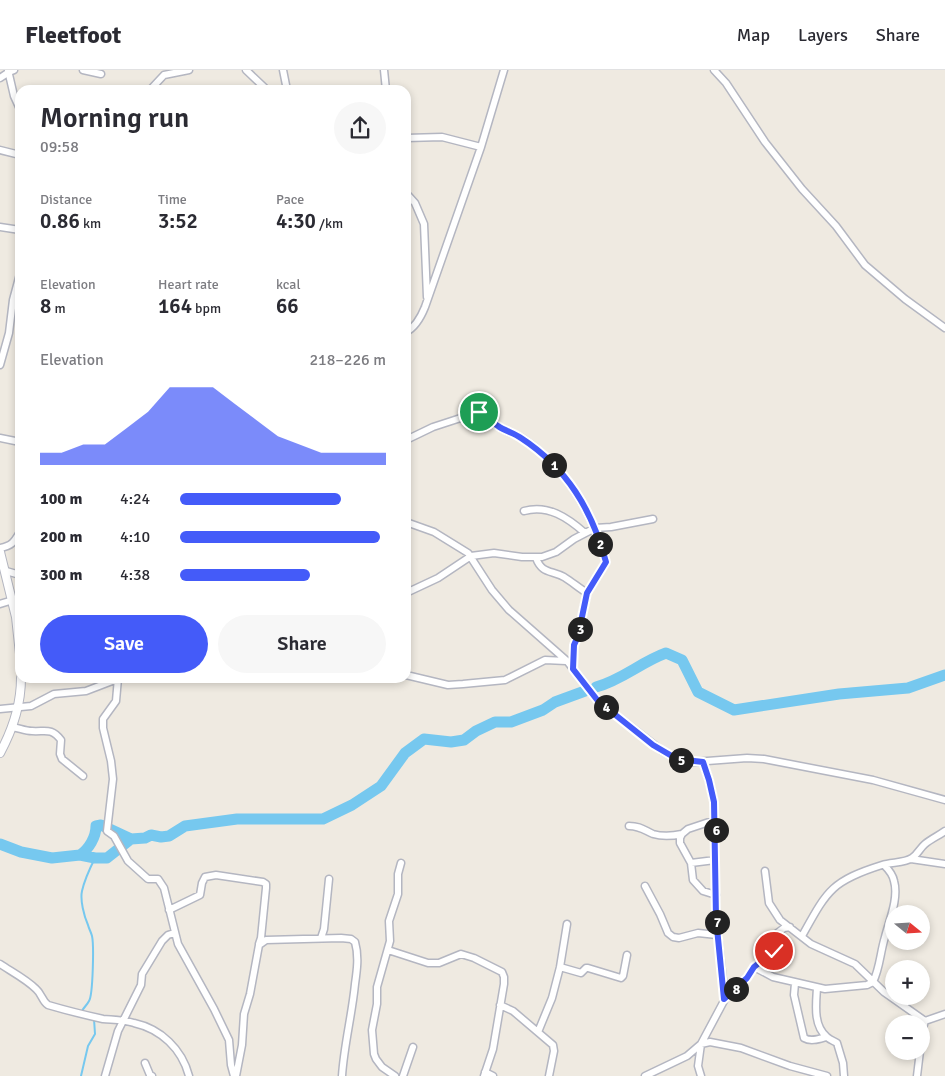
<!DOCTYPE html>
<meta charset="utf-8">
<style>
:root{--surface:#fff;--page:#f7f7f7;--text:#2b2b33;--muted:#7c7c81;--line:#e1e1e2;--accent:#445bf9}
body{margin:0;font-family:Signika,sans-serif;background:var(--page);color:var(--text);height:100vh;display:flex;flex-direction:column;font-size:19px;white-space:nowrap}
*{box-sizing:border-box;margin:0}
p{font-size:16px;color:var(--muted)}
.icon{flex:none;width:28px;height:28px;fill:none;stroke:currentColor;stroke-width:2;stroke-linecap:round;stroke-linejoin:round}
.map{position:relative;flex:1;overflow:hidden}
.drawer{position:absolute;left:15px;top:15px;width:396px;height:598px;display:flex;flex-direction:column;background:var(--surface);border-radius:15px;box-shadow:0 2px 8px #0003}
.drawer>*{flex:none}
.needle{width:32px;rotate:108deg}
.controls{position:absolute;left:885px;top:835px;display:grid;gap:10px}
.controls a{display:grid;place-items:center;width:45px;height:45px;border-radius:50%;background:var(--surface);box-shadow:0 2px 8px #0003;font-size:25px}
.pin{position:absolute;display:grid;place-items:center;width:42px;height:42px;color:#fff;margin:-21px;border:2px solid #fff;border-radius:50%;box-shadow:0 1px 5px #0007}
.km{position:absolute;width:25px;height:25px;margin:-12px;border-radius:50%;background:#222;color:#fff;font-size:14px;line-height:25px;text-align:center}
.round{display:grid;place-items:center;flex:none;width:52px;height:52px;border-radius:26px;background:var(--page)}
.summary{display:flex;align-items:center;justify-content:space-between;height:85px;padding:0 25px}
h1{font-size:28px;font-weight:600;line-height:38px}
.metrics{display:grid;grid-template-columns:repeat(3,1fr);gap:8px;height:85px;padding:5px 25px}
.metrics div{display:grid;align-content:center}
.metrics b{font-size:21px;font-weight:600}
.metrics small{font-size:14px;font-weight:400}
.metrics p{font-size:14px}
.chart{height:140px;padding:10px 25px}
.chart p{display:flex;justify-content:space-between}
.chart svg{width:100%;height:90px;margin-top:5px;fill:var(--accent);opacity:.7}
.button{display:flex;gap:10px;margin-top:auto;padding:10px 25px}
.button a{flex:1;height:58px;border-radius:30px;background:var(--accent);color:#fff;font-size:20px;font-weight:600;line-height:58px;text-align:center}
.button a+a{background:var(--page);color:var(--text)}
ul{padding:0 25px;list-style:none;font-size:16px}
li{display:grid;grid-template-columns:80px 60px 1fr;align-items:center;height:38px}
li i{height:12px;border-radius:6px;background:var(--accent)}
header{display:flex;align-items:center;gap:30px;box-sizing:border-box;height:70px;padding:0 25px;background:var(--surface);border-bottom:1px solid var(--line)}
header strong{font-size:24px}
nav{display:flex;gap:28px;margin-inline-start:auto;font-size:18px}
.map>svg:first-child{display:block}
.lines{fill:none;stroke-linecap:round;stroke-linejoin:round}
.stream{stroke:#76c8ef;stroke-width:2}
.river{stroke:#76c8ef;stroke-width:11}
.minor-casing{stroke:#b4b6c1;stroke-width:9}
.tertiary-casing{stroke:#b4b6c1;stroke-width:10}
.minor{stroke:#fff;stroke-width:6}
.tertiary{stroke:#fff;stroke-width:8}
.route-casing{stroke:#fff;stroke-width:10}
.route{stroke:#445bf9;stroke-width:6}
</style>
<header>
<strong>Fleetfoot</strong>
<nav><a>Map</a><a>Layers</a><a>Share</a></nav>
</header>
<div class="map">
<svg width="945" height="1006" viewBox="0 0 945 1006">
<rect width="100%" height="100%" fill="#efeae1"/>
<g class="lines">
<path class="stream" d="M 82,941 C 84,937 87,935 89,931 C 93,925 94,875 92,866 C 91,862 89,859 88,855 C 84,846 80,830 82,821 C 84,812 91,796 95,788
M 81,1006 L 88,976 L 95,964 L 94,949"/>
<path class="river" d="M 596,617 C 622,610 641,592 666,583 L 682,590 L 698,622 L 734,640 L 839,624 L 908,618 L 945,605
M 0,774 L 21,782 L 52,788 L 80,785 L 95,788 L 107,788 L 131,769 L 145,768 L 151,765 L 161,767 L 169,766 L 185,756 L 237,749 L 323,749 L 352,735 L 381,716 L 405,683 L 424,669 L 451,672 L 464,670 L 476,661 L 495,652 L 511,652 L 543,640 L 555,632 L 585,621
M 80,785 C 89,779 96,767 96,756 L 101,755 L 131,769"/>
<g class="minor-casing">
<path id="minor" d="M 8,0 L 14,26 L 20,39
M 83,0 L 101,4
M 246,0 L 267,20
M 283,0 L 287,20
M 384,0 L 386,20
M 714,0 L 726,13 L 765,72 L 802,119 L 836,156 L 865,195 L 905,229 L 945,258
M 0,8 L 9,2 L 14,0
M 150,20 L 164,5 L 189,0
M 406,68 L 442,67 L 481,77
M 0,80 L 20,85
M 406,123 L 415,133 L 424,154 L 427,227
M 0,157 L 20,160
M 406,262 C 416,257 421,247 425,237 L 481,77 L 504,0
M 0,295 L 9,263 L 13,230 L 20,204
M 0,368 L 20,372
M 406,370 L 433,357 L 479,342 C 486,346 491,352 498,356 C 505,361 514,364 522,368 C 567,398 592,441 606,492 L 587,523 L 578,566 L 574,575 L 573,599
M 524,441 C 548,434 568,448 585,463
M 20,444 L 20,451
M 406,452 L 434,462 L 468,483 L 492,520 L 509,540 L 567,591 L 598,631 L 661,680 L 677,689 L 694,692 L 747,688 L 764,689 L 873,710 L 945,730
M 0,478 C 12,476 14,472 20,462
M 536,488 C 542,504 551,500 564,507 C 572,512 579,518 587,523
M 6,501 L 20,505
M 406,523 L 438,508 L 471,486 L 494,483 L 522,487 L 542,487 L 556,482 L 574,469 L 595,458 L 611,457 L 653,449
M 0,534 L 13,530
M 406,605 L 448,615 L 463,614 L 505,610 L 545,590 L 566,591
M 118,608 L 116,631 L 103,649 L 103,658 L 111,691 L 113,709 L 107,761 L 114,766 L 128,791 L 148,809 L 158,809 L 164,818 L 178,874 L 214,939 L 229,970 L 231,995 L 234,1006
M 0,639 L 31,636 L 54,624 L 86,621 L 120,608
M 12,657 C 19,658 25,661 32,661 C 45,662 51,657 61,670 L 60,684 L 62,689 L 83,706
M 703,692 L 709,710 L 714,732 L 716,848 L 725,929
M 715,750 L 688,759 L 682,764 L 680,768 L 680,773 L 691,793 L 693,810 L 703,821 L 716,825
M 629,756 C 640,756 644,760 653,764 C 663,767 673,766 682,764
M 911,789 L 945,794
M 691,793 L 715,790
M 765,801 L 769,833 L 780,850 L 811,874 L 855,894 L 884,922 L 925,951
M 645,816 L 660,844 L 668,863 L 673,867 L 679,868 L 698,863 L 717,865
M 169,840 L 200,825 L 202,813 L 205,807 L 216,805 L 263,812 L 266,814 L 266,818 L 261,868 L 259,874
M 802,866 C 827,821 831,811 882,795 C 891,792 905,793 912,788 C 918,784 920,778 925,774 C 931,769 938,766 945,761
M 321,868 L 324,859 L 329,809
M 388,880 L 428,893 L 439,893 L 461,884 L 474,888 L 502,902 L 504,907 L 504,914 L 493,979 L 484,1006
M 0,894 C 12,902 26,909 36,919 C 42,924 42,931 48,935 C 65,940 85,945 103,949 C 114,950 124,950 134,953 C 161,959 182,979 189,1006
M 560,897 L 581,903 L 586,898 L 588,898 L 621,908 L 623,906 L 627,885
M 754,897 L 773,907 L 825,919 L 867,915 L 873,912 C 880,898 880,883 885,867 C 889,851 899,828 894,811 C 893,805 888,799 884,795
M 795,913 L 794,925 L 804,968 C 811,972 819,969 826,967
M 817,918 C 816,934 813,956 827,967 C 830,970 834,971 837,973 L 843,993 L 844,1006
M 500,935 L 513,941 L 553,975 L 554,981 L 549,1006
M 925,951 L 945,944
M 538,962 L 552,928 L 560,897 L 567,854
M 921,965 L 925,951
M 145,993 L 150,1005 L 152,1006
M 485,1002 L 493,1006
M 105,1006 L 118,961 L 141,915 L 142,904 L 162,871 L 168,865 L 174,863
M 236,1006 L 242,975 L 244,944 L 250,924 L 259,875 L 266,870 L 341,868 L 351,869 L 355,872 C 359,886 357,900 355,914 C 352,945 344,975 342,1006
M 395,1006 L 382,997 L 376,989 L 374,984 L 372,960 L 377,934 L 377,917 L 390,871 L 389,851 L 398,824 L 398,804 L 401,793
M 403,1006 L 413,977
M 645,1006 L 687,986 L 701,974 L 710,972 L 741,978 L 790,996 L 827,1006
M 701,1006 L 698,996 L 701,974 L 725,929 L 747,908 L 754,897 L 774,881 L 776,864 L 784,858 L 790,857
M 917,1006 L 920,981"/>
</g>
<g class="tertiary-casing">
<path id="tertiary" d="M 0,482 L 16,547 L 20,584
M 0,683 C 13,659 21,635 21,608"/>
</g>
<use href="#minor" class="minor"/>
<use href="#tertiary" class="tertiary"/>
</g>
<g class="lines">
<g class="route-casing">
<path id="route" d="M 479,342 C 486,346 491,352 498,356 C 505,361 514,363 521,368 C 567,398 592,440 606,492 L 587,523 L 578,566 L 574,575 L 573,599 L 598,631 L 653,675 L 677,689 L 703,692 L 709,710 L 714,732 L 716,848 L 724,929 L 747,908 L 754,897 L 774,881"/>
</g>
<use href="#route" class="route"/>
</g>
</svg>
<div class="controls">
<a><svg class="needle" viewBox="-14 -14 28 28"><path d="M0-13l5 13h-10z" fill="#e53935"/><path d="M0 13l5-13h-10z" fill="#7c7c81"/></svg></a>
<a>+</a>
<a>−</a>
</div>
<div class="pin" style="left:479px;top:342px;background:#1e9e55"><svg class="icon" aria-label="arrive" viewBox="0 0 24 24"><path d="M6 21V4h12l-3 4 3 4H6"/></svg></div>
<div class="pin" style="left:774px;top:881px;background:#d93025"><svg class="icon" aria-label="check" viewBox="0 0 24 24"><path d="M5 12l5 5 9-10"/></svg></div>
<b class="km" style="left:554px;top:395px">1</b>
<b class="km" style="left:600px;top:474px">2</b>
<b class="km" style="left:580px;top:559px">3</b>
<b class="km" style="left:606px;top:637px">4</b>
<b class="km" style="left:681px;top:690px">5</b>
<b class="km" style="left:716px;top:760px">6</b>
<b class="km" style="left:717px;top:852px">7</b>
<b class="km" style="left:736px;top:919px">8</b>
<section class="drawer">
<div class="summary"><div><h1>Morning run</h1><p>09:58</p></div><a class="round"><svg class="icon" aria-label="share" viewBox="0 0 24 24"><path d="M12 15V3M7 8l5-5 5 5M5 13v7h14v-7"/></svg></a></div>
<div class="metrics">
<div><p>Distance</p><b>0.86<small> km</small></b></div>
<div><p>Time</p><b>3:52</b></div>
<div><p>Pace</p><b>4:30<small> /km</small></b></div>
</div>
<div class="metrics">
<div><p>Elevation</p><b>8<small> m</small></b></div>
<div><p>Heart rate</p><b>164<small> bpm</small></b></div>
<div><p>kcal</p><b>66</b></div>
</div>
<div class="chart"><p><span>Elevation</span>218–226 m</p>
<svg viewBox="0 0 160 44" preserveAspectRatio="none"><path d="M0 44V38L10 38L20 34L30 34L40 26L50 18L60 6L70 6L80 6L90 14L100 22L110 30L120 34L130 38L140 38L150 38L160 38V44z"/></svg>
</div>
<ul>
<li><b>100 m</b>4:24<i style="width:78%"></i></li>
<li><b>200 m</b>4:10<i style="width:97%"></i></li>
<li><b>300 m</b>4:38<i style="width:63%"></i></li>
</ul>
<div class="button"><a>Save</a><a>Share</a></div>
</section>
</div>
